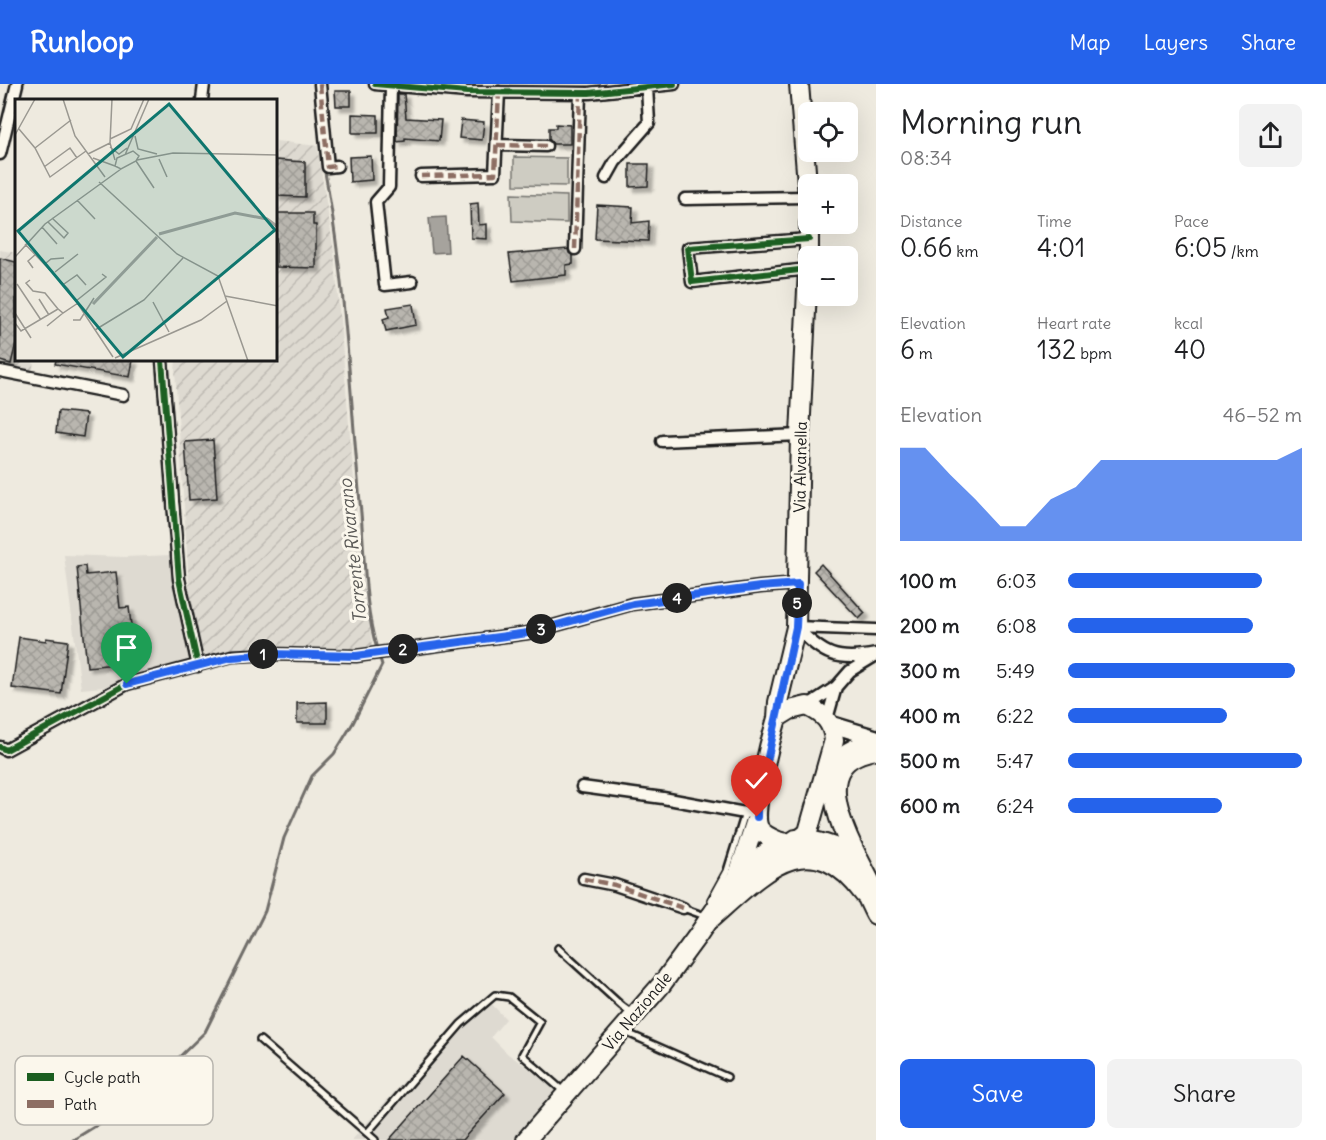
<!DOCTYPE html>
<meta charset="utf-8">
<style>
:root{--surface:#fff;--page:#f2f2f2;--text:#202124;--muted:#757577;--accent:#2563eb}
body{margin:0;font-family:Delius,sans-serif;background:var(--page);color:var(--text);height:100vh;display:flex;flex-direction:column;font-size:22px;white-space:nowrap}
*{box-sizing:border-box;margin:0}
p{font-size:20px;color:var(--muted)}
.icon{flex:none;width:33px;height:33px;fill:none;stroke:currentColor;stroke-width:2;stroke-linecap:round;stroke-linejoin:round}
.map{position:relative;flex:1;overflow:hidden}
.drawer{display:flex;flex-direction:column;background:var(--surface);width:450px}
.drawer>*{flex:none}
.tools{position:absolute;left:798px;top:18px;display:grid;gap:12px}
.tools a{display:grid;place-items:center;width:60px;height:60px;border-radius:9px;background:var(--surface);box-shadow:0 6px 24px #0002;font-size:30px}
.pin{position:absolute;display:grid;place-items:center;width:51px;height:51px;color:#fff;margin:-62px -26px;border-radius:50% 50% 50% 0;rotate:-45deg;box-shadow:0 0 6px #0007}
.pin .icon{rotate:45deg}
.km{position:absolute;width:30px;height:30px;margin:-15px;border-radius:50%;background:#222;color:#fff;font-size:16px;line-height:30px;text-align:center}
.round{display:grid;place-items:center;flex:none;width:63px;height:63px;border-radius:9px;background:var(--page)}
.head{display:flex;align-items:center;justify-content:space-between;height:102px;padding:0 24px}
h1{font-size:33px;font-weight:600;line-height:45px}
.metrics{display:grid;grid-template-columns:repeat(3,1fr);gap:9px;height:102px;padding:6px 24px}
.metrics div{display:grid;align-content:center}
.metrics b{font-size:26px;font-weight:600}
.metrics small{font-size:16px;font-weight:400}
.metrics p{font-size:16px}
.chart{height:168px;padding:12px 24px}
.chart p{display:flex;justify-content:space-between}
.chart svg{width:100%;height:108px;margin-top:6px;fill:var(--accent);opacity:.7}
.button{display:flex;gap:12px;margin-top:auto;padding:12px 24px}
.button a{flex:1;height:69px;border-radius:9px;background:var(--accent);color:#fff;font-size:24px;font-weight:600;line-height:69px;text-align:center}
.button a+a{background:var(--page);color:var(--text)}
ul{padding:0 24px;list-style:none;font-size:20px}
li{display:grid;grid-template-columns:96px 72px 1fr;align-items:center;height:45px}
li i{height:15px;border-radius:8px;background:var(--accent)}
header{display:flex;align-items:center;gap:36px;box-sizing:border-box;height:84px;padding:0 30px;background:var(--accent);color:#fff}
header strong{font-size:28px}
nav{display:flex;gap:33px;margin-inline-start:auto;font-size:21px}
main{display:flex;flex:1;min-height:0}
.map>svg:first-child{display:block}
.built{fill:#dedad1}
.industrial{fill:url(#industrial-furrows)}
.park{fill:#ceccc2;stroke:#75746f;stroke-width:1.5}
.water{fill:#a6a39d;stroke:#6f6d69;stroke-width:1.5}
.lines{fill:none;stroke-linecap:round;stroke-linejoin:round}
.stream{stroke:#6f6d69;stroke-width:3}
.building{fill:url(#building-cross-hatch);stroke:#1c1c1c;stroke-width:1.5;filter:url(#shadow)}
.service-casing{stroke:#1c1c1c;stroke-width:10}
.minor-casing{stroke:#1c1c1c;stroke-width:15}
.secondary-casing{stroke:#1c1c1c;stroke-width:20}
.primary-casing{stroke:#1c1c1c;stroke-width:22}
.motorway-casing{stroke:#1c1c1c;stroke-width:24}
.service{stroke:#fbf7ec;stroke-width:5}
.minor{stroke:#fbf7ec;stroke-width:10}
.secondary{stroke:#fbf7ec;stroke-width:15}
.primary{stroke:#fbf7ec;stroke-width:18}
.motorway{stroke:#fbf7ec;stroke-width:20}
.quiet{stroke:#8d6e63;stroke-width:4.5;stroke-dasharray:9 4.5;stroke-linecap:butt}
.cycleway-casing{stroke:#fbf7ec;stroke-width:10}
.cycleway{stroke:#1b5e20;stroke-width:6}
.route-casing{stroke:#fff;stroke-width:12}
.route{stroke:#2563eb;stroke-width:8}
.labels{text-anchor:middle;stroke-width:6;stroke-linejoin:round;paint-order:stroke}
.street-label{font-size:16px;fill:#1c1c1c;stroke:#fbf7ec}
.water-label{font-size:18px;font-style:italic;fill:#5a5956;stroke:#fbf7ec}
.inset-river{fill:none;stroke:#a6a39d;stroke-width:3}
.inset-road{fill:none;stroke:#9a9891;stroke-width:1.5}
.view{fill:#0f766e;fill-opacity:0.15;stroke:#0f766e;stroke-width:3}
.inset-edge{fill:none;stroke:#1c1c1c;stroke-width:3}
.key{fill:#fbf7ec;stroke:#b8b5ae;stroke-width:1.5}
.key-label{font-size:16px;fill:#1c1c1c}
</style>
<header>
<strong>Runloop</strong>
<nav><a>Map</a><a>Layers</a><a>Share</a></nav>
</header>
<main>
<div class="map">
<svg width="876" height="1056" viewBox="0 0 876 1056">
<defs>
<pattern id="industrial-furrows" width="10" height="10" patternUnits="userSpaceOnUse" patternTransform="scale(1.5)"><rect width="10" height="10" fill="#dedad1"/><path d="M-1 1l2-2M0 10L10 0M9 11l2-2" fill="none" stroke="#bebab3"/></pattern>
<pattern id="building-cross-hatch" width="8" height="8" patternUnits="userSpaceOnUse" patternTransform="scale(1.5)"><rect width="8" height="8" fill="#b9b6af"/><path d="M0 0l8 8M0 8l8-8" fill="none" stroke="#9e9c96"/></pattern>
<filter id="shadow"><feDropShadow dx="4.5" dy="4.5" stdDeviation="1.5" flood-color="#0004"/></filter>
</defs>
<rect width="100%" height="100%" fill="#eeeadf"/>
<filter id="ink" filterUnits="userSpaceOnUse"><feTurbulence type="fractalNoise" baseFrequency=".0167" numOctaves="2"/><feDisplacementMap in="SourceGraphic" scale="12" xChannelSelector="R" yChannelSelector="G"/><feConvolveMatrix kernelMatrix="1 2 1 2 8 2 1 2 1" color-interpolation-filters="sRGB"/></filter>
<g filter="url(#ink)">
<path class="built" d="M 64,471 L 125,473 L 171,471 L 190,571 L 188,576 L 180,582 L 114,602 L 81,605 Z
M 485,913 L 506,935 L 491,953 L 508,970 L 558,1005 L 514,1056 L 352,1056 L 460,933 Z"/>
<path class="industrial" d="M 276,57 L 317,62 L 334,167 L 357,432 L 372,562 L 354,565 L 252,563 L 204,574 L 190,514 L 175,286 L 176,276 L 276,276 Z
M 0,166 L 16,169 L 16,276 L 34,276 L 32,291 L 0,283 Z"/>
<path class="park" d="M 514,73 L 567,74 L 567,102 L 514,101 Z
M 511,110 L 567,112 L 567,139 L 512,137 Z"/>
<path class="water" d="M 446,133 L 448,168 L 432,169 L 429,134 Z"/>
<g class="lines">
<path class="stream" d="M 320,58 L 321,68
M 324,83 C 346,197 350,313 361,429 C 365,474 364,522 377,565
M 73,1056 L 131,1020 L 205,948 L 265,827 L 284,754 L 312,692 L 334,670 L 353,639 L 382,581 L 379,571"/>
</g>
<path class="building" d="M 335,7 L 351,7 L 351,22 L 336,22 Z
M 398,10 L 404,10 L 406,34 L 441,36 L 439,57 L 405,54 L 405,57 L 397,58 Z
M 352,30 L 378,31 L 378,49 L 352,49 Z
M 461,36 L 484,38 L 482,56 L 459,54 Z
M 556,40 L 570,41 L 570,60 L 553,60 L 549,55 L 549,44 L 556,44 Z
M 371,72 L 372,96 L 350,98 L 349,73 Z
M 276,76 L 305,78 L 305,113 L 276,112 Z
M 630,80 L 649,80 L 648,102 L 630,103 Z
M 478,119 L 479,141 L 487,140 L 487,155 L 471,154 L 470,120 Z
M 597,121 L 633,123 L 632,139 L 649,137 L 648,157 L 595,155 Z
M 276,129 L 313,129 L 313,141 L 316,141 L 316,184 L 276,183 Z
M 568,165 L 569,169 L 573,172 L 573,180 L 566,181 L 566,191 L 513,197 L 509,170 Z
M 0,174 L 16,178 L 16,259 L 11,280 L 0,277 Z
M 413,220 L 416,241 L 386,247 L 383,235 L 389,233 L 387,224 Z
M 56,276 L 133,276 L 130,293 L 55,280 Z
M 58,327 L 86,330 L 83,353 L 56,349 Z
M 213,356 L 217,414 L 189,416 L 185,358 Z
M 821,480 L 865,529 L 859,535 L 814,487 Z
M 85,482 L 86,491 L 116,488 L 120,524 L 129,523 L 135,578 L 87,583 L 77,483 Z
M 19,553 L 46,557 L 46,554 L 68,557 L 61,610 L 12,604 Z
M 327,618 L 327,639 L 297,639 L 297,619 Z
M 464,972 L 505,1009 L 462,1056 L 389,1056 Z"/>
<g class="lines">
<g class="service-casing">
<path id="service" d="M 711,816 L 727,787 L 745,729
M 683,824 L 705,832
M 558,864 L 622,922 L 633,930
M 625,948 L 727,993
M 260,956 L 367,1049
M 375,1056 L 367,1049 L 461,940 L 495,911 L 509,913 L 540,938 L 522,971 L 563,1007"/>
</g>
<g class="minor-casing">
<path id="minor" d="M 320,0 L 328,83 L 337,82
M 375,0 L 467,8 L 589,9 L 674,0
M 391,1 L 389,103 L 376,118 L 385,201 L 412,198
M 202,16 L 204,0
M 497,61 L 546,62
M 0,70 L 17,0
M 421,92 L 495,90 L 499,8
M 606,94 L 615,78 L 649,39 L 647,3
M 685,115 L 808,113
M 575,165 L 580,9
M 808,185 L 692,198 L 688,164 L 809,155
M 162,276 L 179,495 L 198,582
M 0,287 L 123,311
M 662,357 L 800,351
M 796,543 C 823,571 837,578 876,570
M 796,543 L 876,546
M 807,622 L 836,603 L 850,587 L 873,573
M 827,635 L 836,603
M 0,663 L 6,666 L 127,600 L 232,572 L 271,570 L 356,572 L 528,549 L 632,520 L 760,503 L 798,500
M 582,703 L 663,714 L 745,729 L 757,724
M 584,795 L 615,801 L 683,824"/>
</g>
<g class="secondary-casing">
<path id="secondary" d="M 830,640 L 876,654
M 827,688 C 841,670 852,658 876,659"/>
</g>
<g class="primary-casing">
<path id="primary" d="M 799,0 L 808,112
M 809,172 L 809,140
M 807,622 C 824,630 832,638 834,656 L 808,748 C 800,756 789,761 778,757 C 771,754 763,751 759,744 C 751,728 771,654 777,634 L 790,626 Z
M 777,634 L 778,618 L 796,543 L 800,351 L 808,185
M 740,790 L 767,768 L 784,759
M 526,1056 L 662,900 L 698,851 L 738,791 L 757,733"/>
</g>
<g class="motorway-casing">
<path id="motorway" d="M 796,756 C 857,760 852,784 876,830
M 875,809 C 855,767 795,677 876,665
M 710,834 C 761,789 809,734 865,810"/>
</g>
<use href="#service" class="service"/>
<use href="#minor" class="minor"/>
<use href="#secondary" class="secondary"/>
<use href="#primary" class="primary"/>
<use href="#motorway" class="motorway"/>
<path class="quiet" d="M 320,0 L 328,83 L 337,82
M 497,61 L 546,62
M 421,92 L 495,90 L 499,8
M 575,165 L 580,9
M 584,795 L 615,801 L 683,824"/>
<g class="cycleway-casing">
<path id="cycleway" d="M 375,0 L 467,8 L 589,9 L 674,0
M 808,185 L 692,198 L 688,164 L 809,155
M 162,276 L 179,495 L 198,582
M 0,663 L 6,666 L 127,600 L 232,572 L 271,570 L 356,572 L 528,549 L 632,520 L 760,503 L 798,500"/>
</g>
<use href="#cycleway" class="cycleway"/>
</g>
</g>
<g class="lines" filter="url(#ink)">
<g class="route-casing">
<path id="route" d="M 127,600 L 232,573 L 271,570 L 356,572 L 528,549 L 633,520 L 760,503 L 798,500 L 796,543 L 757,724 L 757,733"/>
</g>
<use href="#route" class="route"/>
</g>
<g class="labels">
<g class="street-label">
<text transform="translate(800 383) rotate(-89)" y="6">Via Alvanella</text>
<text transform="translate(637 927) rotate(-50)" y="6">Via Nazionale</text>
</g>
<g class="water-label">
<text transform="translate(353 467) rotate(-96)" y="6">Torrente Rivarano</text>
</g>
</g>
<g transform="translate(15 15)">
<rect width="262" height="262" fill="#eeeadf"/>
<path class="inset-river" d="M 144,135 L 220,114 L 252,120 L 263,128M 78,205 L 142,138"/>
<path class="inset-road" d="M 48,0 L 60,37 L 90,78M 97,0 L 95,44 L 100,61M 4,30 L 20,49 L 35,78 L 71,52M 0,36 L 20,0M 120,37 L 123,50 L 142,55M 95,40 L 116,30 L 129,0M 95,48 L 104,55 L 112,49M 20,49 L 56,21M 118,52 L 124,57 L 121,62 L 106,70 L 100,67 L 102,59 ZM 73,55 L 95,44M 110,56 L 134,0M 78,59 L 100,67M 144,60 L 152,78M 122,61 L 158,54 L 263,56M 121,62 L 139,89M 29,68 L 55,49 L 62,59M 84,83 L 162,155 L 203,177 L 233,262M 62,101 L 80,120M 33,123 L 49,139 L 53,134 L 37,119M 27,128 L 42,145M 10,145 L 53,190 L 98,258M 0,158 L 30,125 L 106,70M 31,164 L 36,160 L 49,159M 18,169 L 13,162 L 21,155M 40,173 L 63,155M 15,181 L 11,184 L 18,192 L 30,194 L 43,210M 2,185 L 26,221M 49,185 L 62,176 L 71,186M 210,197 L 263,207M 24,200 L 34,216M 61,202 L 91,178 L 87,175M 138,203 L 154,233M 0,214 L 16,239M 58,221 L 65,221 L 79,199M 0,224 L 6,232 L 43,210 L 48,214 L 63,204M 32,227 L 48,214M 80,231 L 129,201 L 168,159M 100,259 L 186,221 L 212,202"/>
<path class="view" d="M 154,5 L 260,131 L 108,258 L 3,132 Z"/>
<rect width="262" height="262" class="inset-edge"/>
</g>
<rect x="15" y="972" width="198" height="69" rx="9" class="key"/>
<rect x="27" y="989" width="27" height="8" fill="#1b5e20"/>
<rect x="27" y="1016" width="27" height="8" fill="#8d6e63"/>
<g class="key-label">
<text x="64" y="999">Cycle path</text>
<text x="64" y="1026">Path</text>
</g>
</svg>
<div class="tools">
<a><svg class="icon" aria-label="locate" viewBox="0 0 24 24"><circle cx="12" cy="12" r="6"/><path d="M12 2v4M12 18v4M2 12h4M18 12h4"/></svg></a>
<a>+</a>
<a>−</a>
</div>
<div class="pin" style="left:127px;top:600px;background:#1e9e55"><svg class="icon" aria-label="arrive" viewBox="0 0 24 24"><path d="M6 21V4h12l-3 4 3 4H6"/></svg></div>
<div class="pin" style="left:757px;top:733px;background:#d93025"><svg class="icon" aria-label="check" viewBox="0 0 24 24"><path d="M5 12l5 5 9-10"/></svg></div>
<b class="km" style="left:263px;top:570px">1</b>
<b class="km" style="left:403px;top:565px">2</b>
<b class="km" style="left:541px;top:545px">3</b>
<b class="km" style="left:677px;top:514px">4</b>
<b class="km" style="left:797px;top:519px">5</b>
</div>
<section class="drawer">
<div class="head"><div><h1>Morning run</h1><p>08:34</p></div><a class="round"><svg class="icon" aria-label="share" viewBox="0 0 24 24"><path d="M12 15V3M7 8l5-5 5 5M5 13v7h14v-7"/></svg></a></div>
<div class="metrics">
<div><p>Distance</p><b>0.66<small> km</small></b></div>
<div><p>Time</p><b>4:01</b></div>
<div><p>Pace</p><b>6:05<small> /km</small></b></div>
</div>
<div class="metrics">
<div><p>Elevation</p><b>6<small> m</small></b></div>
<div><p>Heart rate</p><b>132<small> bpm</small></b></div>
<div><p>kcal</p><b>40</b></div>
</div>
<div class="chart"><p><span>Elevation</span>46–52 m</p>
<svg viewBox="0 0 160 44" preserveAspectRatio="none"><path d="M0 44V6L10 6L20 17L30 27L40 38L50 38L60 27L70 22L80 11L90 11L100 11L110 11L120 11L130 11L140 11L150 11L160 6V44z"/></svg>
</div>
<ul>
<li><b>100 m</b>6:03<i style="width:83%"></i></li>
<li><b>200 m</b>6:08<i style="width:79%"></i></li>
<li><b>300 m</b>5:49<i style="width:97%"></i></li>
<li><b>400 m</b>6:22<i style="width:68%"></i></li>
<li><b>500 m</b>5:47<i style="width:100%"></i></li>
<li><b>600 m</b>6:24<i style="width:66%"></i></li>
</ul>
<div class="button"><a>Save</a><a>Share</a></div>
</section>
</main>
